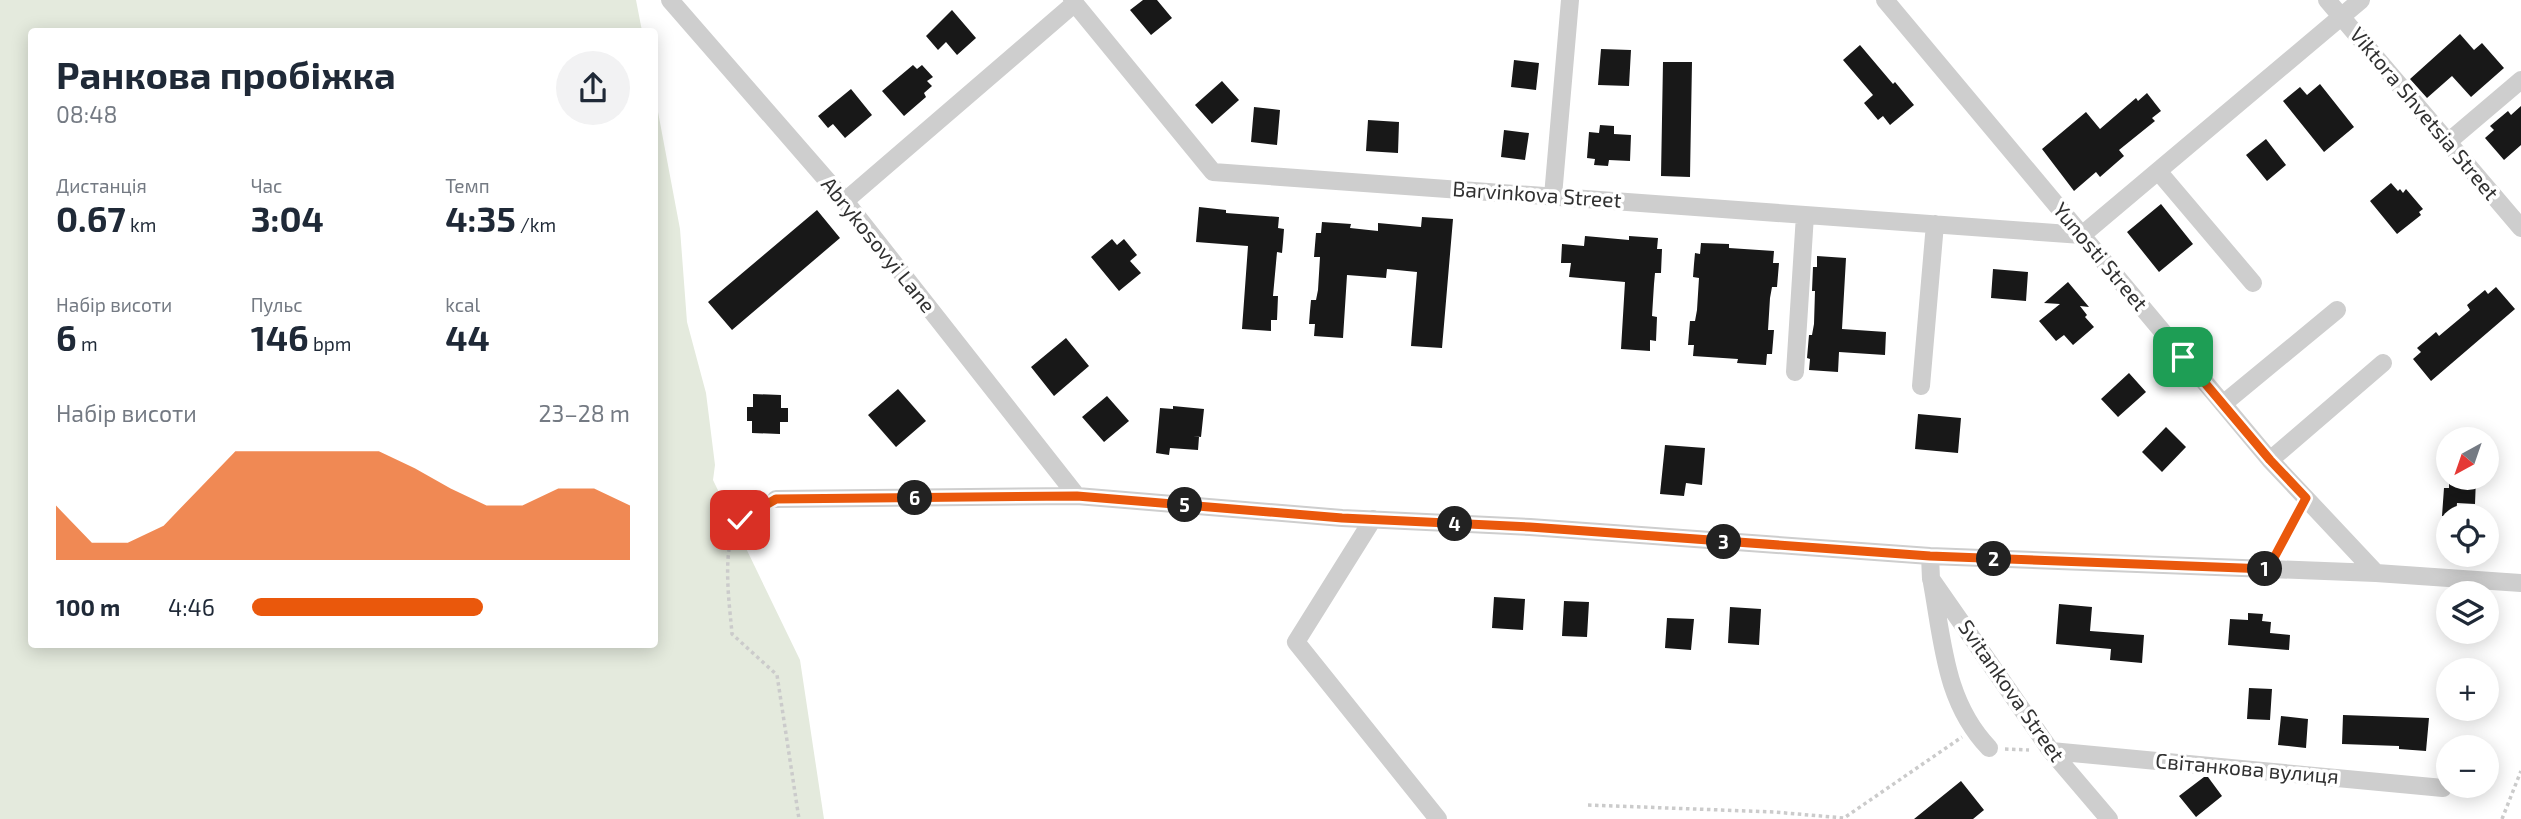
<!DOCTYPE html>
<html lang="uk">
<meta charset="utf-8">
<style>
:root{--surface:#fff;--page:#f2f2f3;--text:#1f2937;--muted:#747a83;--accent:#ea580c}
body{margin:0;font-family:"Exo 2",sans-serif;background:var(--page);color:var(--text);height:100vh;display:flex;flex-direction:column;font-size:26px;white-space:nowrap}
*{box-sizing:border-box;margin:0}
p{font-size:23px;color:var(--muted)}
.icon{flex:none;width:38px;height:38px;fill:none;stroke:currentColor;stroke-width:2;stroke-linecap:round;stroke-linejoin:round}
.map{position:relative;flex:1;overflow:hidden}
.side{position:absolute;left:28px;top:28px;width:630px;height:620px;display:flex;flex-direction:column;background:var(--surface);border-radius:7px;box-shadow:0 4px 18px #0003}
.side>*{flex:none}
.needle{width:46px;rotate:220deg}
.fabs{position:absolute;left:2436px;top:427px;display:grid;gap:14px}
.fabs a{display:grid;place-items:center;width:63px;height:63px;border-radius:50%;background:var(--surface);box-shadow:0 4px 18px #0003;font-size:35px}
.pin{position:absolute;display:grid;place-items:center;width:60px;height:60px;color:#fff;margin:-30px;border-radius:14px;box-shadow:0 4px 10px #0006}
.km{position:absolute;width:35px;height:35px;margin:-18px;border-radius:50%;background:#222;color:#fff;font-size:19px;line-height:35px;text-align:center}
.round{display:grid;place-items:center;flex:none;width:74px;height:74px;border-radius:37px;background:var(--page)}
.summary{display:flex;align-items:center;justify-content:space-between;height:119px;padding:0 28px}
h1{font-size:38px;font-weight:700;line-height:52px}
.stats{display:grid;grid-template-columns:repeat(3,1fr);gap:10px;height:119px;padding:7px 28px}
.stats div{display:grid;align-content:center}
.stats b{font-size:35px;font-weight:700}
.stats small{font-size:19px;font-weight:400}
.stats p{font-size:19px}
.chart{height:196px;padding:14px 28px}
.chart p{display:flex;justify-content:space-between}
.chart svg{width:100%;height:126px;margin-top:7px;fill:var(--accent);opacity:.7}
ul{padding:0 28px;list-style:none;font-size:23px}
li{display:grid;grid-template-columns:112px 84px 1fr;align-items:center;height:52px}
li i{height:18px;border-radius:9px;background:var(--accent)}
.map>svg:first-child{display:block}
.green{fill:#e4eadd}
.building{fill:#181818}
.lines{fill:none;stroke-linecap:round;stroke-linejoin:round}
.path{stroke:#cbcbcb;stroke-width:3.5;stroke-dasharray:3.5 3.5;stroke-linecap:butt}
.minor{stroke:#cecece;stroke-width:18}
.route-casing{stroke:#fff;stroke-width:14}
.route{stroke:#ea580c;stroke-width:9}
.labels{text-anchor:middle;stroke-width:7;stroke-linejoin:round;paint-order:stroke}
.street-label{font-size:21px;fill:#313131;stroke:#fff}
</style>
<div class="map">
<svg width="2521" height="819" viewBox="0 0 2521 819">
<rect width="100%" height="100%" fill="#fff"/>
<path class="green" d="M 0,0 L 636,0 L 642,31 L 32,32 L 32,644 L 654,644 L 655,96 L 680,229 L 687,322 L 706,393 L 715,465 L 713,480 L 800,660 L 824,819 L 0,819 Z"/>
<path class="building" d="M 1143,0 L 1157,0 L 1172,18 L 1151,35 L 1130,10 Z
M 952,10 L 976,38 L 957,55 L 946,42 L 938,50 L 926,36 Z
M 2460,34 L 2474,50 L 2482,43 L 2504,68 L 2471,97 L 2452,76 L 2427,98 L 2410,79 Z
M 1860,45 L 1893,84 L 1895,82 L 1914,105 L 1890,125 L 1883,116 L 1878,120 L 1864,103 L 1873,95 L 1843,60 Z
M 1601,49 L 1631,50 L 1629,86 L 1598,85 Z
M 1514,60 L 1539,63 L 1536,90 L 1511,87 Z
M 1663,62 L 1692,62 L 1690,177 L 1661,176 Z
M 913,65 L 917,69 L 922,65 L 933,77 L 927,81 L 932,86 L 924,93 L 926,97 L 904,116 L 882,91 Z
M 1222,81 L 1239,100 L 1212,124 L 1195,105 Z
M 2320,84 L 2354,127 L 2324,152 L 2283,101 L 2300,87 L 2307,95 Z
M 851,89 L 872,115 L 845,138 L 833,124 L 828,128 L 818,116 Z
M 2147,93 L 2161,111 L 2152,118 L 2155,121 L 2119,150 L 2124,156 L 2100,177 L 2096,172 L 2074,191 L 2042,149 L 2086,112 L 2100,129 L 2136,98 L 2138,101 Z
M 2521,106 L 2521,145 L 2504,160 L 2485,138 L 2494,130 L 2490,126 L 2508,111 L 2511,115 Z
M 1254,107 L 1280,110 L 1277,145 L 1251,142 Z
M 1368,120 L 1399,122 L 1398,153 L 1366,151 Z
M 1600,125 L 1614,126 L 1614,134 L 1631,135 L 1630,161 L 1609,160 L 1608,166 L 1594,165 L 1595,159 L 1587,158 L 1589,132 L 1599,133 Z
M 1504,130 L 1529,133 L 1525,160 L 1501,157 Z
M 2266,139 L 2286,165 L 2267,181 L 2246,155 Z
M 2391,183 L 2398,191 L 2400,189 L 2403,193 L 2406,189 L 2423,209 L 2419,212 L 2421,215 L 2397,234 L 2370,201 Z
M 2161,204 L 2193,244 L 2159,272 L 2127,232 Z
M 1199,207 L 1226,210 L 1226,213 L 1279,217 L 1278,228 L 1284,229 L 1283,242 L 1282,253 L 1277,252 L 1273,296 L 1278,296 L 1277,320 L 1271,320 L 1271,331 L 1242,329 L 1248,246 L 1196,242 Z
M 817,210 L 840,238 L 732,330 L 708,302 Z
M 1422,217 L 1453,219 L 1442,348 L 1411,346 L 1417,272 L 1387,269 L 1386,278 L 1347,275 L 1343,338 L 1314,336 L 1315,324 L 1309,324 L 1310,311 L 1311,300 L 1316,300 L 1318,290 L 1320,257 L 1314,257 L 1316,233 L 1321,233 L 1322,222 L 1351,224 L 1350,228 L 1378,231 L 1378,223 L 1421,227 Z
M 1585,236 L 1629,240 L 1629,236 L 1658,238 L 1657,249 L 1662,249 L 1661,273 L 1655,273 L 1654,284 L 1652,316 L 1657,317 L 1656,341 L 1650,340 L 1650,351 L 1621,349 L 1625,282 L 1569,277 L 1571,263 L 1561,263 L 1562,244 L 1584,246 Z
M 1112,239 L 1117,245 L 1124,239 L 1137,255 L 1130,261 L 1141,273 L 1119,291 L 1091,257 Z
M 1701,243 L 1729,244 L 1729,248 L 1774,251 L 1773,263 L 1779,263 L 1777,287 L 1772,287 L 1770,298 L 1768,330 L 1774,330 L 1772,354 L 1767,354 L 1766,365 L 1737,363 L 1738,359 L 1693,356 L 1694,345 L 1688,345 L 1690,321 L 1695,321 L 1697,310 L 1699,278 L 1693,277 L 1694,264 L 1695,253 L 1700,254 Z
M 1817,256 L 1846,258 L 1842,329 L 1886,332 L 1885,355 L 1839,352 L 1838,372 L 1809,370 L 1810,359 L 1807,358 L 1809,335 L 1812,335 L 1814,324 L 1815,291 L 1812,291 L 1813,267 L 1817,267 Z
M 1993,269 L 2028,272 L 2026,301 L 1991,298 Z
M 2068,282 L 2089,307 L 2080,306 L 2087,315 L 2085,317 L 2094,327 L 2073,345 L 2064,335 L 2056,341 L 2039,321 L 2060,304 L 2044,303 Z
M 2496,287 L 2515,309 L 2431,381 L 2413,359 L 2421,352 L 2417,348 L 2436,332 L 2439,336 L 2470,310 L 2467,305 L 2485,290 L 2488,294 Z
M 1066,338 L 1089,366 L 1054,396 L 1031,367 Z
M 2129,373 L 2146,392 L 2118,417 L 2101,399 Z
M 898,389 L 926,421 L 896,447 L 868,415 Z
M 753,394 L 781,395 L 781,408 L 788,408 L 788,422 L 780,422 L 780,434 L 752,433 L 752,421 L 747,421 L 747,407 L 753,407 Z
M 1107,396 L 1129,421 L 1104,442 L 1082,417 Z
M 1173,406 L 1204,409 L 1201,437 L 1193,436 L 1199,437 L 1198,450 L 1170,448 L 1169,455 L 1156,453 L 1160,408 L 1173,409 L 1173,418 Z
M 1918,414 L 1961,418 L 1958,453 L 1915,449 Z
M 2166,427 L 2186,447 L 2162,472 L 2142,452 Z
M 1665,445 L 1705,448 L 1702,485 L 1686,483 L 1684,496 L 1660,494 Z
M 2449,478 L 2476,478 L 2475,504 L 2457,503 L 2456,516 L 2442,516 L 2444,488 L 2449,488 Z
M 1494,597 L 1525,599 L 1523,630 L 1492,628 Z
M 1564,601 L 1589,602 L 1587,637 L 1562,636 Z
M 2059,604 L 2092,607 L 2090,631 L 2144,635 L 2142,663 L 2110,660 L 2111,649 L 2056,644 Z
M 1730,607 L 1761,609 L 1759,645 L 1728,643 Z
M 2248,613 L 2263,614 L 2262,621 L 2271,622 L 2270,633 L 2290,635 L 2289,650 L 2228,645 L 2230,619 L 2248,620 Z
M 1667,618 L 1694,619 L 1691,650 L 1665,648 Z
M 2249,688 L 2272,689 L 2270,720 L 2247,719 Z
M 2343,715 L 2429,718 L 2426,751 L 2399,749 L 2399,746 L 2342,744 Z
M 2281,716 L 2308,719 L 2306,748 L 2278,745 Z
M 2204,777 L 2208,777 L 2222,796 L 2196,817 L 2179,796 Z
M 1961,781 L 1984,810 L 1973,819 L 1914,819 Z"/>
<g class="lines">
<path class="path" d="M 762,507 C 756,511 748,514 742,519 C 719,539 730,606 732,634 L 777,675 L 799,819
M 2277,552 L 2298,512
M 2005,749 L 2029,750
M 1588,805 L 1774,812 L 1844,818 L 1962,737
M 2502,819 L 2521,771"/>
<path class="minor" d="M 670,0 L 845,201 L 1077,496
M 1072,0 L 1213,172 L 2082,235 L 2361,0
M 1885,0 L 2270,460 L 2376,573
M 2327,0 L 2521,228
M 2448,142 L 2521,80
M 2158,171 L 2253,283
M 1553,196 L 1570,0
M 845,201 L 1075,3
M 1795,372 L 1805,215
M 1921,386 L 1935,224
M 2223,404 L 2337,310
M 2270,460 L 2383,363
M 776,499 L 1077,496 L 1342,518 L 1530,527 L 1930,556 L 2376,573 L 2521,583
M 1373,519 L 1296,642 L 1438,819
M 1930,556 L 1931,579 L 2051,751 L 2109,819
M 1932,583 C 1943,643 1945,702 1989,748
M 2051,751 L 2443,788"/>
</g>
<g class="lines">
<g class="route-casing">
<path id="route" d="M 740,520 L 776,499 L 1077,496 L 1342,518 L 1530,527 L 1930,556 L 2268,569 L 2306,498 L 2270,460 L 2183,357"/>
</g>
<use href="#route" class="route"/>
</g>
<g class="labels">
<g class="street-label">
<text transform="translate(2424 114) rotate(50)" y="7">Viktora Shvetsia Street</text>
<text transform="translate(1537 195) rotate(4)" y="7">Barvinkova Street</text>
<text transform="translate(878 245) rotate(51)" y="7">Abrykosovyi Lane</text>
<text transform="translate(2100 257) rotate(50)" y="7">Yunosti Street</text>
<text transform="translate(2011 691) rotate(55)" y="7">Svitankova Street</text>
<text transform="translate(2247 769) rotate(5)" y="7">Світанкова вулиця</text>
</g>
</g>
</svg>
<div class="fabs">
<a><svg class="needle" viewBox="-14 -14 28 28"><path d="M0-13l5 13h-10z" fill="#e53935"/><path d="M0 13l5-13h-10z" fill="#747a83"/></svg></a>
<a><svg class="icon" aria-label="locate" viewBox="0 0 24 24"><circle cx="12" cy="12" r="6"/><path d="M12 2v4M12 18v4M2 12h4M18 12h4"/></svg></a>
<a><svg class="icon" aria-label="layers" viewBox="0 0 24 24"><path d="M12 4l9 5-9 5-9-5zM3 14l9 5 9-5"/></svg></a>
<a>+</a>
<a>−</a>
</div>
<div class="pin" style="left:2183px;top:357px;background:#1e9e55"><svg class="icon" aria-label="arrive" viewBox="0 0 24 24"><path d="M6 21V4h12l-3 4 3 4H6"/></svg></div>
<div class="pin" style="left:740px;top:520px;background:#d93025"><svg class="icon" aria-label="check" viewBox="0 0 24 24"><path d="M5 12l5 5 9-10"/></svg></div>
<b class="km" style="left:2265px;top:569px">1</b>
<b class="km" style="left:1994px;top:559px">2</b>
<b class="km" style="left:1724px;top:542px">3</b>
<b class="km" style="left:1455px;top:524px">4</b>
<b class="km" style="left:1185px;top:505px">5</b>
<b class="km" style="left:915px;top:498px">6</b>
<section class="side">
<div class="summary"><div><h1>Ранкова пробіжка</h1><p>08:48</p></div><a class="round"><svg class="icon" aria-label="share" viewBox="0 0 24 24"><path d="M12 15V3M7 8l5-5 5 5M5 13v7h14v-7"/></svg></a></div>
<div class="stats">
<div><p>Дистанція</p><b>0.67<small> km</small></b></div>
<div><p>Час</p><b>3:04</b></div>
<div><p>Темп</p><b>4:35<small> /km</small></b></div>
</div>
<div class="stats">
<div><p>Набір висоти</p><b>6<small> m</small></b></div>
<div><p>Пульс</p><b>146<small> bpm</small></b></div>
<div><p>kcal</p><b>44</b></div>
</div>
<div class="chart"><p><span>Набір висоти</span>23–28 m</p>
<svg viewBox="0 0 160 44" preserveAspectRatio="none"><path d="M0 44V25L10 38L20 38L30 32L40 19L50 6L60 6L70 6L80 6L90 6L100 12L110 19L120 25L130 25L140 19L150 19L160 25V44z"/></svg>
</div>
<ul>
<li><b>100 m</b>4:46<i style="width:61%"></i></li>
</ul>
</section>
</div>
